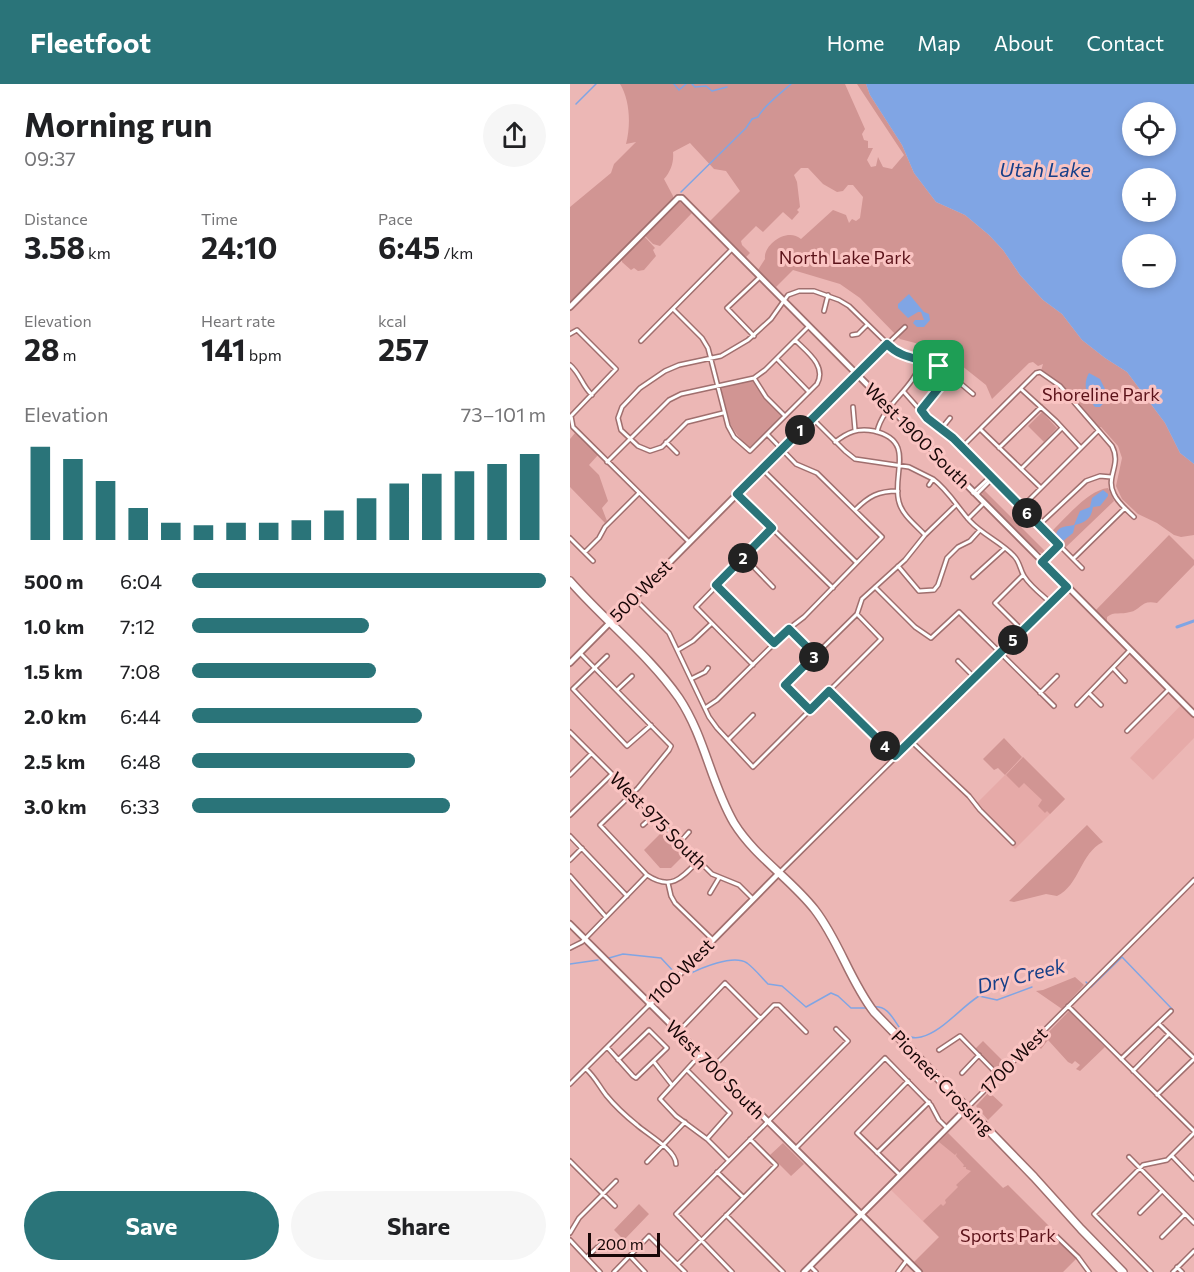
<!DOCTYPE html>
<meta charset="utf-8">
<style>
:root{--surface:#fff;--page:#f6f6f6;--text:#202124;--muted:#757577;--accent:#2a7479}
body{margin:0;font-family:Commissioner,sans-serif;background:var(--page);color:var(--text);height:100vh;display:flex;flex-direction:column;font-size:22px;white-space:nowrap}
*{box-sizing:border-box;margin:0}
p{font-size:20px;color:var(--muted)}
.icon{flex:none;width:33px;height:33px;fill:none;stroke:currentColor;stroke-width:2;stroke-linecap:round;stroke-linejoin:round}
.map{position:relative;flex:1;overflow:hidden}
.side{display:flex;flex-direction:column;background:var(--surface);width:570px}
.side>*{flex:none}
.fabs{position:absolute;left:552px;top:18px;display:grid;gap:12px}
.fabs a{display:grid;place-items:center;width:54px;height:54px;border-radius:50%;background:var(--surface);box-shadow:0 3px 9px #0003;font-size:30px}
.scale{position:absolute;left:18px;bottom:15px;width:72px;box-sizing:border-box;padding-left:6px;border:3px solid #170606;border-top:0;font-size:16px;line-height:21px;white-space:nowrap;color:#170606;-webkit-text-stroke:4px #fac4c2;paint-order:stroke}
.pin{position:absolute;display:grid;place-items:center;width:51px;height:51px;color:#fff;margin:-26px;border-radius:12px;box-shadow:0 3px 9px #0006}
.km{position:absolute;width:30px;height:30px;margin:-15px;border-radius:50%;background:#222;color:#fff;font-size:16px;line-height:30px;text-align:center}
.round{display:grid;place-items:center;flex:none;width:63px;height:63px;border-radius:32px;background:var(--page)}
.summary{display:flex;align-items:center;justify-content:space-between;height:102px;padding:0 24px}
h1{font-size:33px;font-weight:700;line-height:45px}
.metrics{display:grid;grid-template-columns:repeat(3,1fr);gap:9px;height:102px;padding:6px 24px}
.metrics div{display:grid;align-content:center}
.metrics b{font-size:30px;font-weight:700}
.metrics small{font-size:16px;font-weight:400}
.metrics p{font-size:16px}
.chart{height:168px;padding:12px 24px}
.chart p{display:flex;justify-content:space-between}
.chart svg{width:100%;height:108px;margin-top:6px;stroke:var(--accent);stroke-width:6}
.button{display:flex;gap:12px;margin-top:auto;padding:12px 24px}
.button a{flex:1;height:69px;border-radius:36px;background:var(--accent);color:#fff;font-size:24px;font-weight:700;line-height:69px;text-align:center}
.button a+a{background:var(--page);color:var(--text)}
ul{padding:0 24px;list-style:none;font-size:20px}
li{display:grid;grid-template-columns:96px 72px 1fr;align-items:center;height:45px}
li i{height:15px;border-radius:8px;background:var(--accent)}
header{display:flex;align-items:center;gap:36px;box-sizing:border-box;height:84px;padding:0 30px;background:var(--accent);color:#fff}
header strong{font-size:28px}
nav{display:flex;gap:33px;margin-inline-start:auto;font-size:21px}
main{display:flex;flex:1;min-height:0}
.map>svg:first-child{display:block}
.built{fill:#e6aaa8}
.green{fill:#d19593}
.water{fill:#80a5e4;fill-rule:evenodd}
.lines{fill:none;stroke-linecap:round;stroke-linejoin:round}
.stream{stroke:#80a5e4;stroke-width:1.5}
.canal{stroke:#80a5e4;stroke-width:3}
.minor-casing{stroke:#a06f6e;stroke-width:6}
.tertiary-casing{stroke:#a06f6e;stroke-width:8}
.trunk-casing{stroke:#a06f6e;stroke-width:10}
.minor{stroke:#fff;stroke-width:3}
.tertiary{stroke:#fff;stroke-width:4.5}
.trunk{stroke:#fff;stroke-width:7}
.route-casing{stroke:#fff;stroke-width:12}
.route{stroke:#2a7479;stroke-width:8}
.labels{text-anchor:middle;stroke-width:6;stroke-linejoin:round;paint-order:stroke}
.park-label{font-size:18px;fill:#5b1219;stroke:#fac4c2}
.street-label{font-size:18px;fill:#170606;stroke:#fac4c2}
.water-label{font-size:20px;font-style:italic;fill:#153f88;stroke:#fac4c2}
</style>
<header>
<strong>Fleetfoot</strong>
<nav><a>Home</a><a>Map</a><a>About</a><a>Contact</a></nav>
</header>
<main>
<section class="side">
<div class="summary"><div><h1>Morning run</h1><p>09:37</p></div><a class="round"><svg class="icon" aria-label="share" viewBox="0 0 24 24"><path d="M12 15V3M7 8l5-5 5 5M5 13v7h14v-7"/></svg></a></div>
<div class="metrics">
<div><p>Distance</p><b>3.58<small> km</small></b></div>
<div><p>Time</p><b>24:10</b></div>
<div><p>Pace</p><b>6:45<small> /km</small></b></div>
</div>
<div class="metrics">
<div><p>Elevation</p><b>28<small> m</small></b></div>
<div><p>Heart rate</p><b>141<small> bpm</small></b></div>
<div><p>kcal</p><b>257</b></div>
</div>
<div class="chart"><p><span>Elevation</span>73–101 m</p>
<svg viewBox="0 0 160 44" preserveAspectRatio="none"><path d="M5 44V6M15 44V11M25 44V20M35 44V31M45 44V37M55 44V38M65 44V37M75 44V37M85 44V36M95 44V32M105 44V27M115 44V21M125 44V17M135 44V16M145 44V13M155 44V9"/></svg>
</div>
<ul>
<li><b>500 m</b>6:04<i style="width:100%"></i></li>
<li><b>1.0 km</b>7:12<i style="width:50%"></i></li>
<li><b>1.5 km</b>7:08<i style="width:52%"></i></li>
<li><b>2.0 km</b>6:44<i style="width:65%"></i></li>
<li><b>2.5 km</b>6:48<i style="width:63%"></i></li>
<li><b>3.0 km</b>6:33<i style="width:73%"></i></li>
</ul>
<div class="button"><a>Save</a><a>Share</a></div>
</section>
<div class="map">
<svg width="624" height="1188" viewBox="0 0 624 1188">
<rect width="100%" height="100%" fill="#ecb7b5"/>
<path class="built" d="M 612,620 L 624,632 L 624,654 L 583,696 L 560,674 Z
M 453,673 L 495,715 L 445,765 L 403,723 Z
M 377,1048 L 434,1105 L 377,1161 L 320,1105 Z"/>
<path class="green" d="M 50,0 L 275,0 L 295,45 L 292,50 L 294,56 L 298,57 L 298,64 L 303,64 L 297,76 L 301,83 L 306,82 L 308,73 L 313,83 L 322,85 L 334,71 L 287,0 L 296,0 L 300,11 L 332,61 L 344,89 L 366,118 L 395,131 L 419,151 L 433,166 L 450,191 L 473,216 L 492,230 L 512,256 L 535,274 L 557,288 L 595,339 L 610,369 L 624,380 L 624,451 L 611,453 L 604,451 L 587,439 L 568,430 L 552,415 L 546,402 L 552,374 L 548,362 L 531,343 L 528,344 L 489,299 L 471,287 L 473,280 L 468,282 L 463,278 L 459,279 L 422,315 L 416,301 L 372,266 L 330,255 L 290,214 L 270,200 L 223,186 L 206,203 L 188,186 L 195,175 C 193,161 217,143 231,155 L 263,126 L 276,131 L 279,139 L 282,135 L 286,137 L 290,134 L 293,113 L 283,101 L 278,101 L 273,107 L 267,108 L 253,100 L 238,84 L 231,84 L 224,91 L 227,98 L 230,123 L 227,126 L 229,128 L 222,136 L 213,128 L 193,148 L 186,142 L 171,157 L 172,161 L 180,169 L 176,173 L 140,137 L 170,107 L 156,87 L 144,85 L 120,59 L 103,68 C 104,78 101,87 94,95 L 103,112 L 103,115 L 0,220 L 0,123 L 41,89 L 44,80 L 66,58 L 56,60 C 61,41 60,16 50,0 Z
M 109,117 L 122,129 L 90,162 L 83,160 L 75,152 Z
M 74,152 L 85,164 L 83,166 L 86,172 L 74,186 L 68,187 L 64,184 L 61,186 L 52,178 L 52,174 Z
M 184,296 L 193,311 L 212,333 L 179,364 C 159,344 156,332 150,306 L 152,303 Z
M 472,328 L 487,344 L 474,358 L 458,342 Z
M 5,349 L 28,371 L 19,381 L 29,391 L 38,417 L 32,424 L 37,437 L 35,439 L 0,403 L 0,355 Z
M 538,404 L 544,417 L 495,464 L 480,449 C 495,435 518,406 538,404 Z
M 414,406 L 476,468 L 483,461 L 474,470 C 461,467 420,424 411,408 Z
M 599,451 L 624,476 L 624,481 L 587,519 C 571,515 571,526 560,528 C 551,531 544,527 537,533 L 537,539 L 525,527 Z
M 434,654 L 452,673 L 435,691 L 428,684 L 424,686 L 413,675 Z
M 453,673 L 495,715 L 480,730 L 477,727 L 475,729 L 468,722 L 472,716 L 454,699 L 449,704 L 436,691 Z
M 517,741 L 533,758 C 510,769 510,801 487,812 L 476,810 L 444,818 L 439,817 Z
M 94,746 L 117,768 L 101,784 L 90,784 L 74,766 Z
M 505,893 L 514,901 L 492,925 L 466,907 L 473,906 Z
M 499,927 L 535,963 L 510,987 L 506,985 L 510,981 L 505,977 L 502,980 L 498,978 L 478,956 L 471,965 L 468,962 L 468,959 Z
M 413,957 L 436,980 L 430,986 L 426,986 L 405,965 Z
M 419,1008 L 433,1021 L 418,1036 L 406,1022 Z
M 378,1049 L 433,1104 L 438,1101 L 480,1143 L 483,1151 L 506,1175 L 493,1188 L 353,1188 L 344,1178 L 369,1153 L 353,1137 L 371,1120 L 373,1122 L 376,1119 L 375,1116 L 388,1103 L 386,1101 L 401,1087 L 396,1085 L 396,1083 L 393,1083 L 394,1081 L 386,1072 L 387,1069 L 385,1071 L 369,1058 Z
M 213,1059 L 234,1080 L 221,1092 L 200,1071 Z
M 69,1120 L 79,1130 L 54,1156 L 44,1146 Z"/>
<path class="water" d="M 296,0 L 624,0 L 624,380 L 610,369 L 595,339 L 557,288 L 535,274 L 512,256 L 492,230 L 473,216 L 450,191 L 433,166 L 419,151 L 395,131 L 366,118 L 344,89 L 332,61 L 300,11 ZM 562,28 L 596,28 L 596,62 L 562,62 ZM 562,94 L 596,94 L 596,128 L 562,128 ZM 562,160 L 596,160 L 596,194 L 562,194 Z
M 339,210 L 354,228 L 359,230 L 360,236 L 354,243 L 347,243 L 343,239 L 345,236 L 354,236 L 351,228 L 348,228 L 338,234 L 328,224 L 328,220 Z
M 519,289 L 530,295 L 539,313 L 530,323 L 525,323 C 517,313 512,301 519,289 Z
M 533,406 L 538,410 L 538,412 L 530,422 L 523,423 C 521,435 516,438 505,441 L 503,449 L 493,457 L 486,450 C 489,441 497,443 504,441 L 510,427 L 520,423 L 522,414 Z"/>
<g class="lines">
<path class="stream" d="M 104,0 L 109,6 L 116,0
M 122,0 L 125,3 L 136,2 L 142,7 L 157,3
M 6,20 L 26,0
M 111,108 L 176,44 L 182,35 L 188,33 C 194,21 210,10 221,0
M 39,874 L 53,870 L 91,874 L 105,889
M 0,880 L 28,876
M 117,891 C 131,884 163,870 177,879 C 185,885 191,893 198,900 L 212,902 L 236,923 L 261,909 L 268,912 L 281,924 L 298,924
M 516,898 L 521,903 L 552,873 L 603,926
M 303,923 C 328,920 325,960 351,953 C 372,948 390,924 409,912 L 427,916 L 462,903"/>
<path class="canal" d="M 607,543 L 624,537"/>
<g class="minor-casing">
<path id="minor" d="M 103,225 L 132,254 L 138,264 L 158,342 L 164,353 L 180,367 L 247,300 C 257,282 237,268 225,256
M 254,227 L 258,211
M 0,250 L 7,246 L 46,285 L 1,332 L 3,343 L 119,458
M 282,251 L 288,250 L 297,241
M 184,252 L 157,224 L 190,193
M 71,257 L 162,165
M 207,275 L 239,308
M 0,281 C 10,289 12,302 22,311
M 286,290 L 335,243
M 184,294 L 196,313 L 215,332
M 451,305 L 486,337 L 511,364
M 334,308 L 357,334 L 383,354 L 512,484
M 283,323 L 285,346
M 351,326 L 380,290
M 153,329 L 117,338 L 92,363 L 80,367 L 68,362 L 51,346 L 48,334 L 52,323 L 70,304 L 95,287 L 109,281 L 151,272 L 178,256 L 201,235 L 218,211 L 229,207 L 244,207 L 269,216 L 279,222 L 324,266 L 338,273 L 370,282 L 403,310
M 242,334 L 275,367 L 285,375 L 339,383 L 363,395
M 371,345 L 380,334
M 410,345 L 471,404
M 307,348 C 313,320 344,305 351,277
M 96,358 L 107,369
M 265,358 C 278,348 287,344 304,347 C 347,357 321,391 329,418 C 332,431 347,442 355,451
M 392,363 L 466,289 L 470,288 L 490,302 L 542,362 C 552,381 535,393 544,410 C 548,419 557,426 564,433
M 429,364 L 471,323
M 37,378 L 99,316 L 111,310 L 184,294 L 195,286 L 238,243
M 192,385 L 286,478
M 451,385 L 492,344
M 359,401 L 363,395 C 378,406 388,424 400,437 C 413,451 431,458 444,472 C 450,478 450,486 454,492 C 460,502 472,511 481,519
M 403,409 L 421,392
M 167,410 L 263,504
M 407,410 L 423,394
M 452,423 L 528,347
M 285,426 C 299,412 308,407 328,407
M 398,435 L 414,419
M 469,441 L 516,397 L 530,392 L 541,393
M 0,454 L 23,477
M 15,468 L 29,454 L 35,443 L 69,409
M 174,473 L 203,503
M 472,475 L 487,459
M 503,475 L 555,424
M 473,477 L 489,461
M 328,482 L 349,507 L 364,506 L 368,501 L 377,474 L 388,463 L 400,457 L 410,446
M 403,493 L 435,464
M 146,501 L 205,559
M 305,503 L 345,543 L 361,554 L 389,528 L 484,622
M 64,514 L 99,549 L 139,633 L 147,644 L 183,683 L 311,555 L 287,530
M 219,545 L 245,571
M 452,546 L 425,519 L 453,491
M 108,566 L 123,557 L 141,540
M 10,569 L 101,662 L 99,666 L 68,704 L 30,741 L 77,791 C 101,807 112,794 128,777
M 37,572 L 3,605 L 57,662 L 81,641
M 388,577 L 405,594
M 183,581 L 126,523 L 203,444
M 543,584 L 555,597
M 121,595 L 135,588 L 138,584
M 47,606 L 62,592
M 259,607 L 325,672
M 470,609 L 487,592
M 519,609 L 531,621
M 507,621 L 560,566
M 135,624 L 147,616 L 221,543 L 234,533 L 312,453 L 247,389 L 226,380 L 197,350
M 240,626 L 215,601 L 287,530 L 292,515 L 335,476 L 355,451 L 386,421
M 557,647 L 599,605
M 0,648 L 142,790 L 169,801 L 183,815
M 158,656 L 183,631
M 341,657 L 399,712 L 410,726 L 443,759
M 0,691 L 21,670
M 0,731 L 41,691
M 73,741 L 83,732
M 0,752 L 57,812
M 110,758 L 119,748
M 0,776 L 12,764
M 209,789 L 497,503
M 0,792 L 36,833
M 98,799 L 101,812 L 105,819 L 143,856
M 140,809 L 149,794
M 0,864 L 12,858 L 77,791
M 498,922 L 624,1047
M 589,940 L 624,974
M 108,948 L 155,899 L 190,934
M 37,963 L 63,992 L 66,994 L 97,964 L 79,946 L 48,976
M 369,966 L 390,952 L 429,992
M 130,971 L 90,1015 L 106,1032 L 137,1055 L 158,1076
M 551,975 L 601,927
M 84,978 L 102,1001
M 144,982 L 204,921 L 209,921 L 236,948
M 16,985 C 25,993 29,1002 36,1011 C 45,1022 57,1033 67,1041 C 77,1050 106,1066 106,1080
M 117,986 L 160,1029 L 137,1055
M 563,987 L 599,950
M 392,989 L 409,971
M 0,1000 L 79,921
M 587,1011 L 624,975
M 397,1024 L 624,796
M 226,1064 L 315,974 L 361,1021 L 369,1036 L 377,1044
M 307,1069 L 359,1018
M 602,1072 L 624,1095
M 559,1073 L 624,1139
M 0,1077 L 45,1122
M 77,1078 L 115,1038
M 147,1088 L 173,1113
M 330,1091 L 287,1049 L 338,997
M 570,1129 L 592,1107
M 156,1131 L 213,1188
M 0,1149 L 9,1134 L 46,1097
M 483,1149 L 508,1173 L 519,1188
M 592,1153 L 615,1130
M 0,1156 L 30,1188
M 60,1172 L 75,1188
M 17,1173 L 32,1159
M 108,1180 L 206,1081 L 180,1055
M 240,1182 L 246,1188
M 607,1183 L 612,1188
M 44,1188 L 79,1152 L 115,1188
M 162,1188 L 106,1130 L 278,957 L 266,945
M 328,1188 L 337,1176
M 581,1188 L 524,1130 L 573,1081 L 597,1076 L 624,1049
M 603,1188 L 624,1167"/>
</g>
<g class="tertiary-casing">
<path id="tertiary" d="M 0,223 L 108,114 L 112,114 L 624,630
M 0,579 L 286,290
M 0,840 L 349,1188
M 79,921 L 209,789
M 234,1188 L 397,1024"/>
</g>
<g class="trunk-casing">
<path id="trunk" d="M 0,497 C 35,537 79,571 109,614 C 135,653 141,700 164,739 C 185,773 221,795 245,826 C 269,857 280,897 304,928 L 464,1093 L 511,1145 L 553,1188"/>
</g>
<use href="#minor" class="minor"/>
<use href="#tertiary" class="tertiary"/>
<use href="#trunk" class="trunk"/>
</g>
<g class="lines">
<g class="route-casing">
<path id="route" d="M 317,260 C 335,279 360,272 380,290 L 351,326 L 357,334 L 383,354 L 489,461 L 472,478 L 497,503 L 325,672 L 259,607 L 240,626 L 215,601 L 245,571 L 219,545 L 204,559 L 146,501 L 202,444 L 167,410 Z"/>
</g>
<use href="#route" class="route"/>
</g>
<g class="labels">
<g class="park-label">
<text x="275" y="180">North Lake Park</text>
<text x="531" y="317">Shoreline Park</text>
<text x="438" y="1158">Sports Park</text>
</g>
<g class="street-label">
<text transform="translate(347 352) rotate(45)" y="6">West 1900 South</text>
<text transform="translate(71 507) rotate(-45)" y="6">500 West</text>
<text transform="translate(88 737) rotate(45)" y="6">West 975 South</text>
<text transform="translate(111 888) rotate(-45)" y="6">1100 West</text>
<text transform="translate(444 977) rotate(-45)" y="6">1700 West</text>
<text transform="translate(145 986) rotate(45)" y="6">West 700 South</text>
<text transform="translate(372 999) rotate(46)" y="6">Pioneer Crossing</text>
</g>
<g class="water-label">
<text x="475" y="93">Utah Lake</text>
<text transform="translate(451 892) rotate(-14)" y="7">Dry Creek</text>
</g>
</g>
</svg>
<div class="fabs">
<a><svg class="icon" aria-label="locate" viewBox="0 0 24 24"><circle cx="12" cy="12" r="6"/><path d="M12 2v4M12 18v4M2 12h4M18 12h4"/></svg></a>
<a>+</a>
<a>−</a>
</div>
<div class="scale">200 m</div>
<div class="pin" style="left:369px;top:282px;background:#1e9e55"><svg class="icon" aria-label="arrive" viewBox="0 0 24 24"><path d="M6 21V4h12l-3 4 3 4H6"/></svg></div>
<b class="km" style="left:230px;top:346px">1</b>
<b class="km" style="left:173px;top:474px">2</b>
<b class="km" style="left:244px;top:573px">3</b>
<b class="km" style="left:315px;top:662px">4</b>
<b class="km" style="left:443px;top:556px">5</b>
<b class="km" style="left:457px;top:429px">6</b>
</div>
</main>
